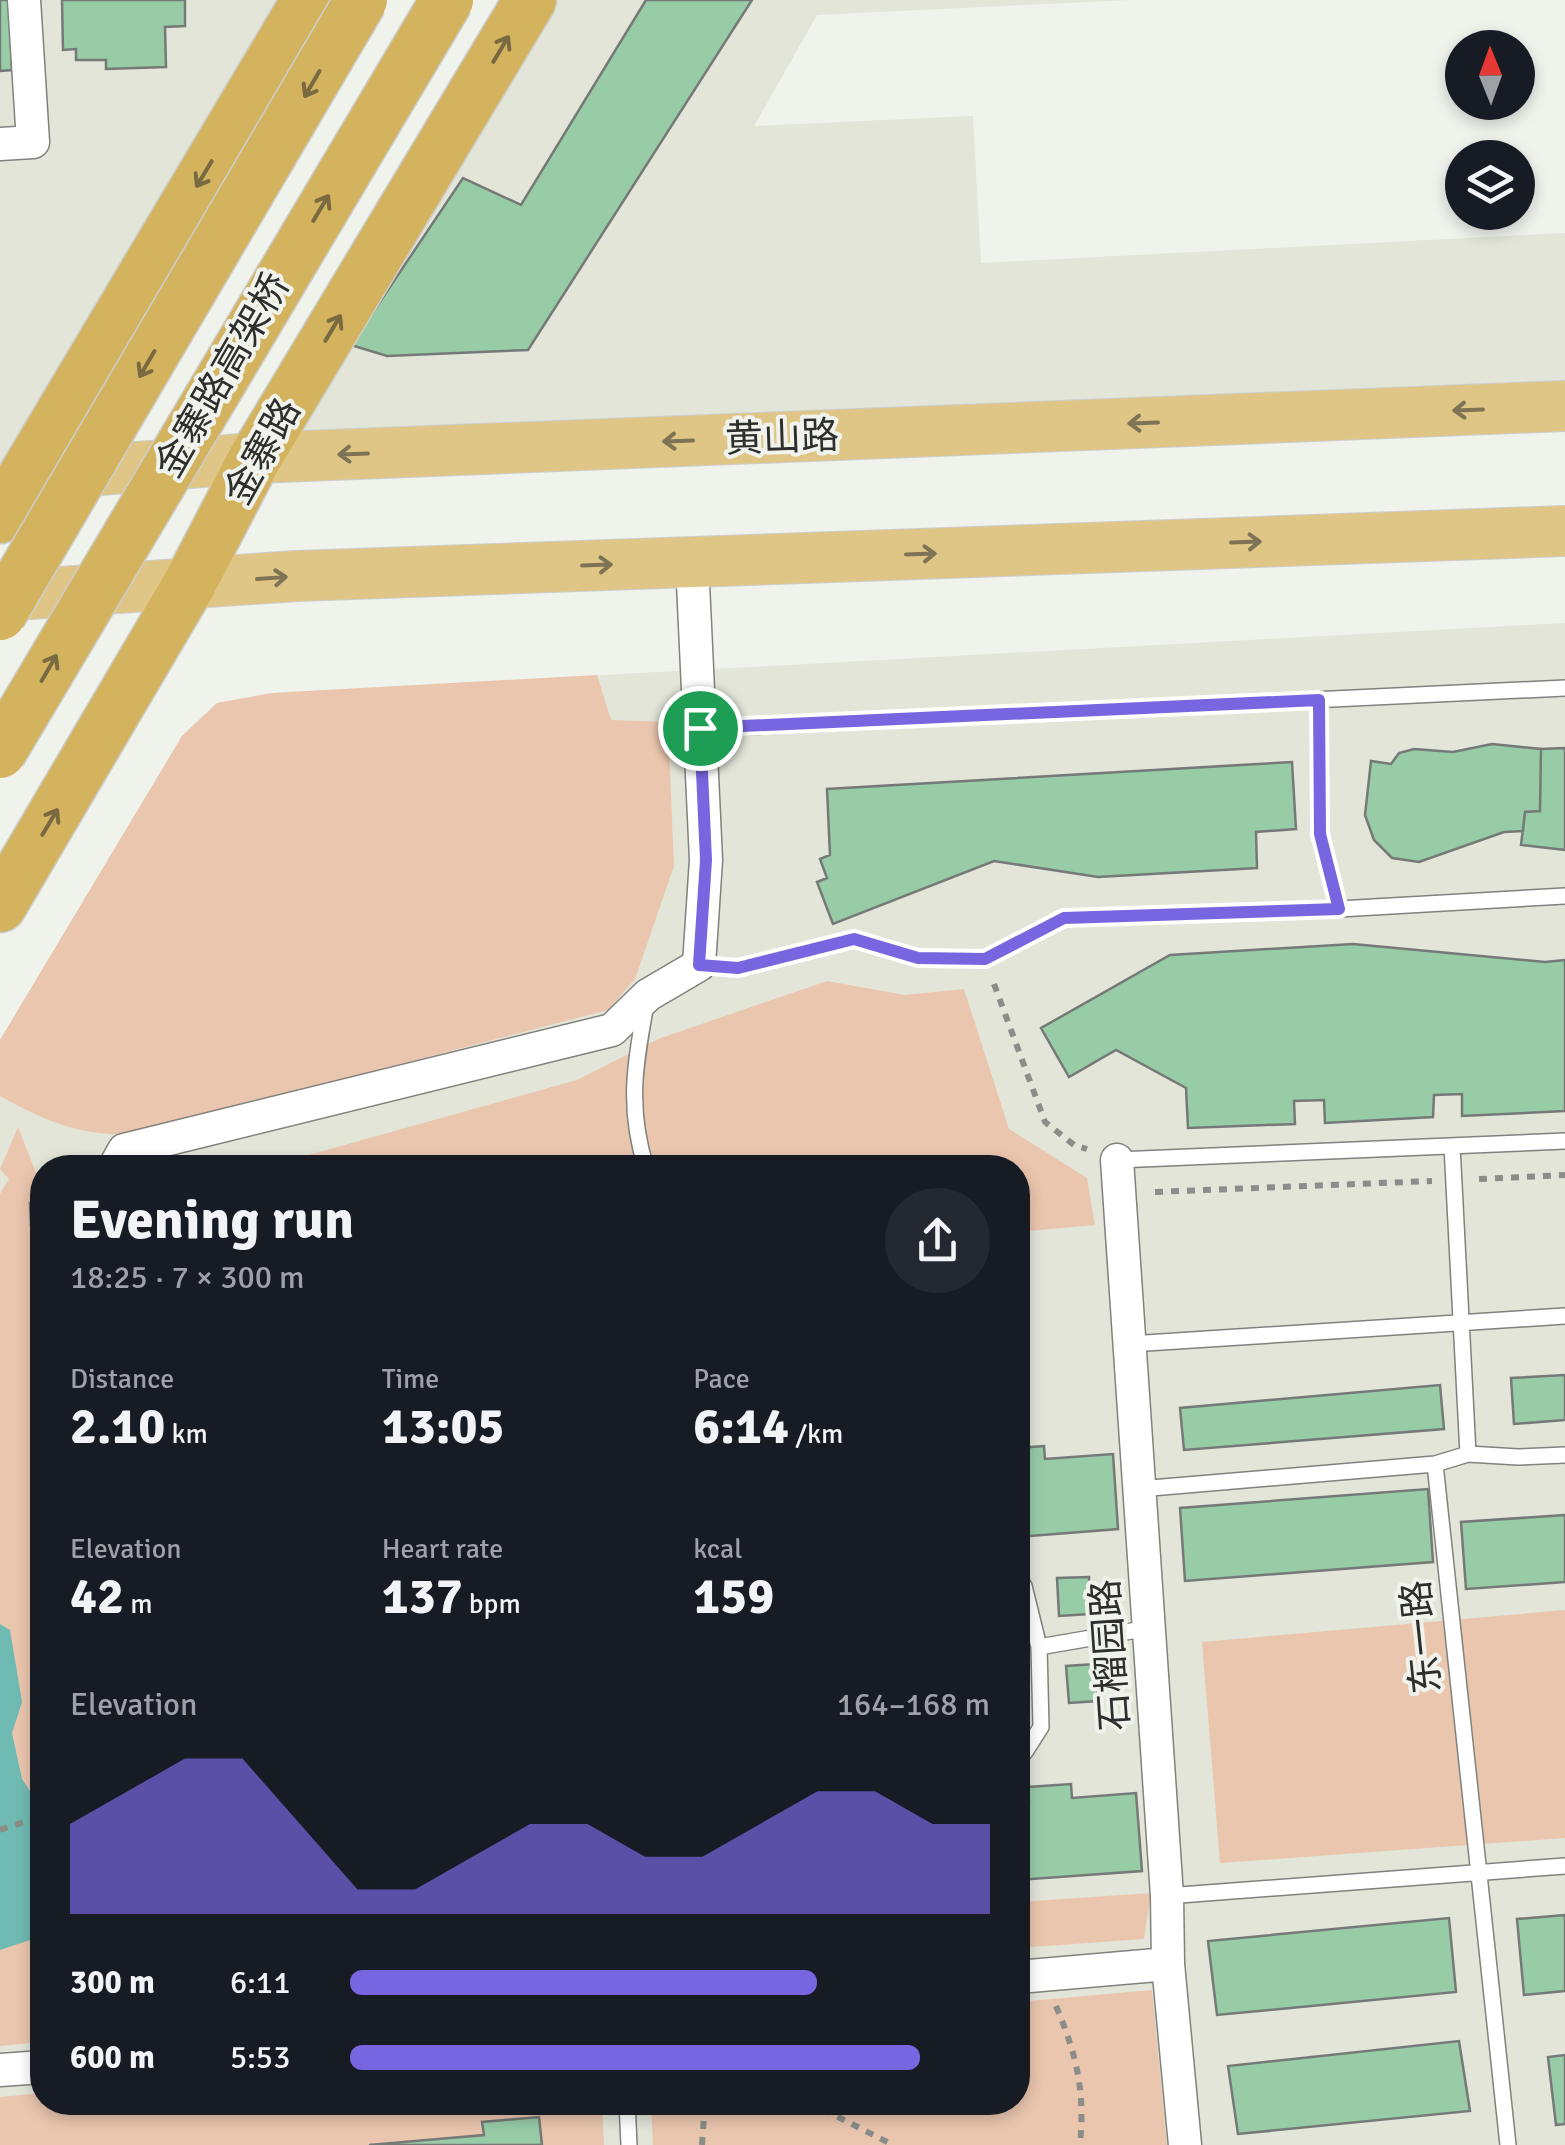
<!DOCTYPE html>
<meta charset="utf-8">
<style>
:root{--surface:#171b24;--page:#242831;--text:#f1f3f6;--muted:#9ea1a6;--accent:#7866e1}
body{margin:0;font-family:Signika,"Noto Sans SC",sans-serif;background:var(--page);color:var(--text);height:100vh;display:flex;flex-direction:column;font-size:38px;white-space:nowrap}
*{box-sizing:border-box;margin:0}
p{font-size:32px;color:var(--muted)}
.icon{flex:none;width:55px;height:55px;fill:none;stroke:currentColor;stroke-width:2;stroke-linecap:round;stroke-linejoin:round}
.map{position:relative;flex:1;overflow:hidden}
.panel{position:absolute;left:30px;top:1155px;width:1000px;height:960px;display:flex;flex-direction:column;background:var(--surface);border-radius:40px;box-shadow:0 5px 15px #0003}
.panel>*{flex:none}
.needle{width:65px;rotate:359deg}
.fabs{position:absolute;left:1445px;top:30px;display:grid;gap:20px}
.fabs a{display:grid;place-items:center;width:90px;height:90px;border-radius:50%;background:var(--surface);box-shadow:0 5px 15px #0003;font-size:50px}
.pin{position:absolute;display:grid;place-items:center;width:85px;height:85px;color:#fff;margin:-42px;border:5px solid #fff;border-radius:50%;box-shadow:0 2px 10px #0007}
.round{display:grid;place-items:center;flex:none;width:105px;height:105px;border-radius:52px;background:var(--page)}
.overview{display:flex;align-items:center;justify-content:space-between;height:170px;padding:0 40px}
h1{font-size:55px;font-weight:700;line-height:75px}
.figures{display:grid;grid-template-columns:repeat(3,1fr);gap:15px;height:170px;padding:10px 40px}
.figures div{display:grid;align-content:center}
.figures b{font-size:50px;font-weight:700}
.figures small{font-size:28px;font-weight:400}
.figures p{font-size:28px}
.chart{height:280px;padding:20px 40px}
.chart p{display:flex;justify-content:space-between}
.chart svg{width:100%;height:180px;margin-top:10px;fill:var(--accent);opacity:.7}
ul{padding:0 40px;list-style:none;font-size:32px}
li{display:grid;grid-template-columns:160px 120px 1fr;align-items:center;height:75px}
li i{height:25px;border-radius:12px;background:var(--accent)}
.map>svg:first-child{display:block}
.built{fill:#e2e5d8;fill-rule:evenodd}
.green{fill:#ebc6af}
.water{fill:#6fbbb3}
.building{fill:#97cca7;stroke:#757a77;stroke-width:2.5}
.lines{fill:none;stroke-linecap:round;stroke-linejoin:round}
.service-casing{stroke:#80827c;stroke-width:18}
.minor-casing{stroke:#80827c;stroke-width:35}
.primary-casing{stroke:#cdcdcc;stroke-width:52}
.trunk-casing{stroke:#cdcdcc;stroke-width:55}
.path{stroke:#8b8d88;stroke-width:6;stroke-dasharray:8 8;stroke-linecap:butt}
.service{stroke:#fff;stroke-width:15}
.minor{stroke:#fff;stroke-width:32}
.primary{stroke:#dfc686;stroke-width:50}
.trunk{stroke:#d4b35e;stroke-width:52}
.trunk-bridge-casing{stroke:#cdcdcc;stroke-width:55;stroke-linecap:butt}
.trunk-bridge{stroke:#d4b35e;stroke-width:52}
.oneway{stroke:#796a42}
.oneway2{stroke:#7e7354}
.route-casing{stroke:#fff;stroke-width:20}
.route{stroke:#7866e1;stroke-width:12}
.labels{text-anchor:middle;stroke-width:8;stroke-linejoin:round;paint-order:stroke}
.street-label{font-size:38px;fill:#2e2f2c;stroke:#f0f2ec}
</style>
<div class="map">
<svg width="1565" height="2145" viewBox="0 0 1565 2145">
<rect width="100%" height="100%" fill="#f0f2ec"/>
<path class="built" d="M 0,0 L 308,0 L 0,477 Z
M 530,0 L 1129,0 L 817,15 L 754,126 L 973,116 L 981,263 L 1565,233 L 1565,406 L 255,458 Z
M 1565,623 L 1565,2145 L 0,2145 L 0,1040 L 182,736 L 217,703 L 272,693 ZM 42,1168 L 1018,1168 L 1018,2102 L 42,2102 Z"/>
<path class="green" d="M 597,675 L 611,720 L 668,722 L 674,866 L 635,979 L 608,1010 L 132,1134 C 83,1137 42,1120 0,1096 L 0,1040 L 182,736 L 217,703 L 272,693 Z
M 827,981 L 905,995 L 964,989 L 1009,1129 L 1087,1178 L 1095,1225 L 1018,1232 L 1018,1168 L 262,1168 L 577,1080 L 658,1039 Z
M 18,1127 L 42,1188 L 42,2042 L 0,2046 L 0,1194 L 9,1179 L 0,1169 Z
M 1565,1610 L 1565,1838 L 1220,1863 L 1202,1642 Z
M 1151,1893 L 1144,1939 L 1018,1948 L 1018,1902 Z
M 1152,1990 L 1167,2145 L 653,2145 L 651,2103 L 1018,2102 L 1018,2002 Z
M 42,2093 L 42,2102 L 602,2103 L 604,2145 L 0,2145 L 0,2097 Z"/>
<path class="water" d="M 0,1624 L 10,1630 L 22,1702 L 12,1733 L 22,1779 L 42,1809 L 42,1936 L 0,1950 Z"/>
<path class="building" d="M 0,0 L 9,0 L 12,70 L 0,71 Z
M 62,0 L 185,0 L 185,26 L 165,27 L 166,67 L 106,69 L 106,60 L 76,60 L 76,49 L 63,50 Z
M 646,0 L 752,0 L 528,350 L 387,356 L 351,345 L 463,178 L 521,205 Z
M 1492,744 L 1541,749 L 1540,811 L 1525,812 L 1523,831 L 1504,832 L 1419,862 L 1392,858 L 1374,840 L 1365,815 L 1371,761 L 1391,764 L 1399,753 L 1414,749 L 1453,752 Z
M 1565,748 L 1565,850 L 1521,845 L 1525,812 L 1540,811 L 1541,749 Z
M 1292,762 L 1296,829 L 1256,832 L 1257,868 L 1098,877 L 994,861 L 833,924 L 817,882 L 827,878 L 820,859 L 830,855 L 827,789 Z
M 1353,944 L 1545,962 L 1565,960 L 1565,1111 L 1462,1116 L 1462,1094 L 1434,1095 L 1433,1117 L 1325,1123 L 1324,1100 L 1294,1101 L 1295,1124 L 1188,1128 L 1186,1088 L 1116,1050 L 1069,1077 L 1041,1028 L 1170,955 Z
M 30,1203 L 42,1203 L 42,1225 L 31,1225 Z
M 1565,1375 L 1565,1420 L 1514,1424 L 1511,1378 Z
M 1440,1385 L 1444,1429 L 1184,1450 L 1180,1408 Z
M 1044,1446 L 1045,1459 L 1113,1454 L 1118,1529 L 1018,1537 L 1018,1448 Z
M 1428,1489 L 1433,1562 L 1185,1581 L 1180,1508 Z
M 1565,1515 L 1565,1582 L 1466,1589 L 1461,1522 Z
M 1089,1577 L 1090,1614 L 1059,1616 L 1057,1578 Z
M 1095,1664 L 1098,1701 L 1069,1703 L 1066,1666 Z
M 1071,1784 L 1072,1798 L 1136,1793 L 1142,1871 L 1018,1880 L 1018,1802 L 1029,1801 L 1028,1787 Z
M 1565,1915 L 1565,1991 L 1524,1995 L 1517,1919 Z
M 1449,1918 L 1456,1992 L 1217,2015 L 1208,1941 Z
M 1459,2041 L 1470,2111 L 1238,2134 L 1228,2066 Z
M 1565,2055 L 1565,2124 L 1556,2125 L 1548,2057 Z
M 539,2117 L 542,2145 L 369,2145 L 484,2135 L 482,2122 Z"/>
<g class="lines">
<g class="service-casing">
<path id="service" d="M 1319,700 L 1320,834 L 1339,909 L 1565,896
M 700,729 L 1565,688
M 699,965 L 738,968 L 854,939 L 918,958 L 985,959 L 1064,918 L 1339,909
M 1452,1146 L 1468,1454 L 1435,1464 L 1508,2145
M 1117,1160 L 1565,1141
M 646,1168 C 627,1107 635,1065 646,1004
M 1130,1344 L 1565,1316
M 1468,1454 L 1518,1457 L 1565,1455
M 1139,1489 L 1435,1464
M 1018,1578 L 1024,1586 L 1039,1647 L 1041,1727 L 1025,1752 L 1018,1753
M 1039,1647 L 1149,1628
M 1167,1896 L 1565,1866
M 627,2102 L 629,2145"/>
</g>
<g class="minor-casing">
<path id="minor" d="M 0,144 L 33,142 L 24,0
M 1117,1160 L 1167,1896 L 1168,1964 L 1185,2145
M 114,1168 L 124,1150 L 612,1030 L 648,995 L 699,965 L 706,860 L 692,562
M 1018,1977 L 1168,1964
M 0,2070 L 42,2067"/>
</g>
<g class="primary-casing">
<path id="primary" d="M 47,474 L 255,458 L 1565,406
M 0,596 L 297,576 L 1565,531"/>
</g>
<g class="trunk-casing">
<path id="trunk" d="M 0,517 L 308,0
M 0,906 L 190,583 L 255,458 L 530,0"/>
</g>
<path class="path" d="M 994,984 L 1045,1122 L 1074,1145 L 1087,1149
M 1479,1179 L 1565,1175
M 1155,1192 L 1432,1181
M 0,1830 L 42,1816
M 1056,2006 C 1077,2056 1085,2090 1080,2145
M 809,2102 L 893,2145
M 702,2145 L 705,2102"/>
<use href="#service" class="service"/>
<use href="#minor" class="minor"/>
<use href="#primary" class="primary"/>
<use href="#trunk" class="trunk"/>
<g class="trunk-bridge-casing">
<path id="trunk-bridge" d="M 0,614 L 361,0
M 0,752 L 447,0"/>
</g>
<use href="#trunk-bridge" class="trunk-bridge"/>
</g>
<defs><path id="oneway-shaft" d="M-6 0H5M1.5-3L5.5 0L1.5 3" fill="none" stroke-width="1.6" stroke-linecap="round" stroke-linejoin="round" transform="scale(2.5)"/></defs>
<g class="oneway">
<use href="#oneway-shaft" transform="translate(501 49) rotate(-59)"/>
<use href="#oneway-shaft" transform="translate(312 84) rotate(120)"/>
<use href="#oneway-shaft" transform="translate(204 174) rotate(121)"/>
<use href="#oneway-shaft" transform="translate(321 208) rotate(-59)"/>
<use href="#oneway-shaft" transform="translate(333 328) rotate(-59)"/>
<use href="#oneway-shaft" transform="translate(147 364) rotate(120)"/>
<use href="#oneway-shaft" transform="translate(49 668) rotate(-60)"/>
<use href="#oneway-shaft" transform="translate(50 822) rotate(-59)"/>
</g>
<g class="oneway2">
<use href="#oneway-shaft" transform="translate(1468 410) rotate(178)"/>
<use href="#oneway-shaft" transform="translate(1143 423) rotate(178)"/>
<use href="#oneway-shaft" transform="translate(678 441) rotate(178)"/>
<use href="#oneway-shaft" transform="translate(353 454) rotate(178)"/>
<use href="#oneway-shaft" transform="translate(1246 542) rotate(-2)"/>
<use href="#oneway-shaft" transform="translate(921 554) rotate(-2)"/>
<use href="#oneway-shaft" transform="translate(597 565) rotate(-2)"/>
<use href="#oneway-shaft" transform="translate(272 578) rotate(-4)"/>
</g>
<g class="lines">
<g class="route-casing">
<path id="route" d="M 1319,700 L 1320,834 L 1339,909 L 1064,918 L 985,959 L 918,958 L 854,939 L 738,968 L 699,965 L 706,860 L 700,728 Z"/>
</g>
<use href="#route" class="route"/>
</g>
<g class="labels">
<g class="street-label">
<text transform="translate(222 375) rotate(-60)" y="13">金寨路高架桥</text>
<text transform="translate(782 437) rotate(-2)" y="13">黄山路</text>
<text transform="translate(262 451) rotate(-61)" y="13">金寨路</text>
<text transform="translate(1421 1637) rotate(-96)" y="13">东一路</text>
<text transform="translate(1110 1655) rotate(-94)" y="13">石榴园路</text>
</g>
</g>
</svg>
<div class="fabs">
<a><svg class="needle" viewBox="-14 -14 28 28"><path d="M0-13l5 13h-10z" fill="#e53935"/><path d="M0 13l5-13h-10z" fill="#9ea1a6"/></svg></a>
<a><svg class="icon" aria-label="layers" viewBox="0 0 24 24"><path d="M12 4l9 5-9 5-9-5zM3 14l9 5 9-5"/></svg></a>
</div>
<div class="pin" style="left:700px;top:728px;background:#1e9e55"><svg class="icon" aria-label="arrive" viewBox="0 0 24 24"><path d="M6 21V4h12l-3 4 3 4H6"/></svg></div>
<section class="panel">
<div class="overview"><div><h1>Evening run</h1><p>18:25 · 7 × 300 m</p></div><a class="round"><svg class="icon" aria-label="share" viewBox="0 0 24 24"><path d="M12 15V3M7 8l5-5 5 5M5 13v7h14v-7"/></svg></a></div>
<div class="figures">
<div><p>Distance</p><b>2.10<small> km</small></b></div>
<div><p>Time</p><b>13:05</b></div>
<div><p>Pace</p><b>6:14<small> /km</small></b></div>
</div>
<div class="figures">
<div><p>Elevation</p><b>42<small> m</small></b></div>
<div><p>Heart rate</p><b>137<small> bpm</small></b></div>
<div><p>kcal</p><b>159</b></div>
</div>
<div class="chart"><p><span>Elevation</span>164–168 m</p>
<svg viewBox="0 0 160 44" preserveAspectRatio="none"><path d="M0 44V22L10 14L20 6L30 6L40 22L50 38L60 38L70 30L80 22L90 22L100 30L110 30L120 22L130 14L140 14L150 22L160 22V44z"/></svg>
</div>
<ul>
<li><b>300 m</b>6:11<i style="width:73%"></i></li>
<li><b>600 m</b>5:53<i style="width:89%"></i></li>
</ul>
</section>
</div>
